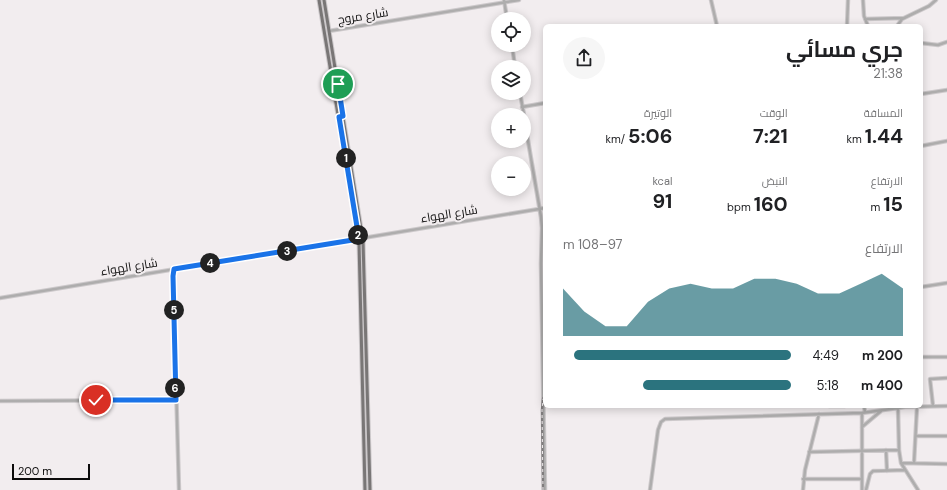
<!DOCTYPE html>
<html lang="ar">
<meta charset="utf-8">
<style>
:root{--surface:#fff;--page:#f6f6f6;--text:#202124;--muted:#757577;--accent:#2b737e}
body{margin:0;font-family:"DM Sans",Cairo,sans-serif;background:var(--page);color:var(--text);direction:rtl;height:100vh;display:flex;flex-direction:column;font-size:15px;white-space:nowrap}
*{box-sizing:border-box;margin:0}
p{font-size:13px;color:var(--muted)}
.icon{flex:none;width:22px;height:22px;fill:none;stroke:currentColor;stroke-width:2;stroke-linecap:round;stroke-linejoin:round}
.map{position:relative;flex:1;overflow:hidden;direction:ltr}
.panel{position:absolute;left:543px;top:24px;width:380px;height:384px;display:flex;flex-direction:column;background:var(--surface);border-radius:6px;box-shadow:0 2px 10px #0003;direction:rtl}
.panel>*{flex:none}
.buttons{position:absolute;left:491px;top:12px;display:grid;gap:8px}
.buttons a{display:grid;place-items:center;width:40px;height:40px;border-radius:50%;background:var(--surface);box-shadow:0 2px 10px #0003;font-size:20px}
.scale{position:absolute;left:12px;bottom:10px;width:78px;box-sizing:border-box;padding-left:4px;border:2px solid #0c0b0b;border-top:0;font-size:11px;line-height:14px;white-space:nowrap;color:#0c0b0b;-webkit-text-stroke:3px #f2edef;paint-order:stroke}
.pin{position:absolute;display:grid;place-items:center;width:34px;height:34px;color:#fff;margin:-17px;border:2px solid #fff;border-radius:50%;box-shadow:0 1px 4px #0007}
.km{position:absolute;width:20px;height:20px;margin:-10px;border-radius:50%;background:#222;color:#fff;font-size:11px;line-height:20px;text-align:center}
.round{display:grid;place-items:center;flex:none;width:42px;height:42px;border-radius:21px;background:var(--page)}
.summary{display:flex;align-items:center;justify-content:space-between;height:68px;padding:0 20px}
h1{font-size:22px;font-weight:700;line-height:30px}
.metrics{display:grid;grid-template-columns:repeat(3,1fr);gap:6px;height:68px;padding:4px 20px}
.metrics div{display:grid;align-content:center}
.metrics b{font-size:20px;font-weight:700}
.metrics small{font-size:11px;font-weight:400}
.metrics p{font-size:11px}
.chart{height:112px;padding:8px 20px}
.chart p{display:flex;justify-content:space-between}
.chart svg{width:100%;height:72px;margin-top:4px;fill:var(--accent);opacity:.7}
ul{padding:0 20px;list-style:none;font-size:13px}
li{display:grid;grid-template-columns:64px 48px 1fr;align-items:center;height:30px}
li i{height:10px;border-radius:5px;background:var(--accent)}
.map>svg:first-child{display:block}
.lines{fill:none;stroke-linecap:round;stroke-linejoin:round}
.minor-casing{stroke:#cdc9cb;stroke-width:4.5}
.major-casing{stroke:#cdc9cb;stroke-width:5}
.minor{stroke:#aeadad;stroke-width:2.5}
.major{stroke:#797676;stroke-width:3}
.rail-casing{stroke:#7f7c7d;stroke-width:2.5}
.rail{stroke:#f2edef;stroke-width:1;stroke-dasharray:3;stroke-linecap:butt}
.route-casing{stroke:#fff;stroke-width:8}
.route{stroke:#1a73e8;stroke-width:5}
.labels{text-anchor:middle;stroke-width:4;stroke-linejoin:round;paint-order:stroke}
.street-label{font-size:12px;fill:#0c0b0b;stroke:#f2edef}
</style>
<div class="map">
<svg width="947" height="490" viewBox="0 0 947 490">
<rect width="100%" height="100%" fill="#f2edef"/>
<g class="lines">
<g class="minor-casing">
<path id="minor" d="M 504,0 L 507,19
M 711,0 L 717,26
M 863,0 L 864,16 L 868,26
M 865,19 L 904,18
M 847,26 L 848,0
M 897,26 L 902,19 L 929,6 L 936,0
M 329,31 L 519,0
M 921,43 L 938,45 L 947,42
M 512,45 L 515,67
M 520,93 L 524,115
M 921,94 L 947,90
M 522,107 L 545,103
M 524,117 L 541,217 L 542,228 L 541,264 L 545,490
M 921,146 L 947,141
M 174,269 L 173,276 L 179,490
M 921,287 L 947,283
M 0,298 L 545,208
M 921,357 L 947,357
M 0,401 L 175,400
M 829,406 L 845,406
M 864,406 L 865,412
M 933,406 L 930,379 L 947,378
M 898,409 L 899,450 L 901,463 L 918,490
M 862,413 L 862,490
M 862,427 L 881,411
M 916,436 L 947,436
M 886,450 L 887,471
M 809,452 L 899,450
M 902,463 L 947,464
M 914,463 L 917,407
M 803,479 L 862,479
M 650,490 L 658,430 L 661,422 L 665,419 L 862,413 L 905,407 L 947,406
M 803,490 L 805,470 L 819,414
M 866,490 L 870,474 L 873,471 L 905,470"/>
</g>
<g class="major-casing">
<path id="major" d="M 319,0 L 359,242 L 365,490
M 324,0 L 363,241 L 370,490"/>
</g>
<use href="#minor" class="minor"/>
<use href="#major" class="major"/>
<g class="rail-casing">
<path id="rail" d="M 543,490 L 542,410 L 543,399 L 545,396"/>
</g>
<use href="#rail" class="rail"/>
</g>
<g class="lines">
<g class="route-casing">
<path id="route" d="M 96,400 L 176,400 L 173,276 L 174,269 L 359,239 L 339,117 L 343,116 L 338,84"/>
</g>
<use href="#route" class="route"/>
</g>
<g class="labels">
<g class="street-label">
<text transform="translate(363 16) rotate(-9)" y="4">شارع مروج</text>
<text transform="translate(449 214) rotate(-9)" y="4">شارع الهواء</text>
<text transform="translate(129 267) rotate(-9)" y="4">شارع الهواء</text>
</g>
</g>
</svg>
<div class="buttons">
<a><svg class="icon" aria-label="locate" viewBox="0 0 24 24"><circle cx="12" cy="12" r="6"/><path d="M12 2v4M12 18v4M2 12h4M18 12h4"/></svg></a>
<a><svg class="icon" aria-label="layers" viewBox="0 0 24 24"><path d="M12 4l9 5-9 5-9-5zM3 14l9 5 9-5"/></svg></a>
<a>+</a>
<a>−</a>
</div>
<div class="scale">200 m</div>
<div class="pin" style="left:338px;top:84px;background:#1e9e55"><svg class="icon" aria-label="arrive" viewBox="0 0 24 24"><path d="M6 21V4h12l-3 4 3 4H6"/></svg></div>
<div class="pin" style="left:96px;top:400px;background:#d93025"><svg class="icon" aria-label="check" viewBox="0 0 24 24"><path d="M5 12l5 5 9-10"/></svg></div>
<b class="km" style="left:346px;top:158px">1</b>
<b class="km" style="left:358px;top:235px">2</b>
<b class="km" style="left:287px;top:251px">3</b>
<b class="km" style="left:210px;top:263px">4</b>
<b class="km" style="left:174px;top:310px">5</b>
<b class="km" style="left:175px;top:388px">6</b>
<section class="panel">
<div class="summary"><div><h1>جري مسائي</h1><p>21:38</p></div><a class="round"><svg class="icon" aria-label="share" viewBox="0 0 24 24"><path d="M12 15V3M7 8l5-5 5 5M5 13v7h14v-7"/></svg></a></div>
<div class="metrics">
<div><p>المسافة</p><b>1.44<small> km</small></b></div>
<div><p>الوقت</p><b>7:21</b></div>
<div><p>الوتيرة</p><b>5:06<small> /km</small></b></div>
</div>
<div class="metrics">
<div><p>الارتفاع</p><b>15<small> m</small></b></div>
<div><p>النبض</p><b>160<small> bpm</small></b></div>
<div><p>kcal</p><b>91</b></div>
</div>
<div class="chart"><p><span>الارتفاع</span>97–108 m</p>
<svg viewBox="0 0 160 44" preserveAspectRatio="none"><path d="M0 44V15L10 29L20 38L30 38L40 23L50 15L60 12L70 15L80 15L90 9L100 9L110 12L120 18L130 18L140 12L150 6L160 15V44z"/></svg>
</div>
<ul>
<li><b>200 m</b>4:49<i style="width:95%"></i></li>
<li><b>400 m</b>5:18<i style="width:65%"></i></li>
</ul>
</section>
</div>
